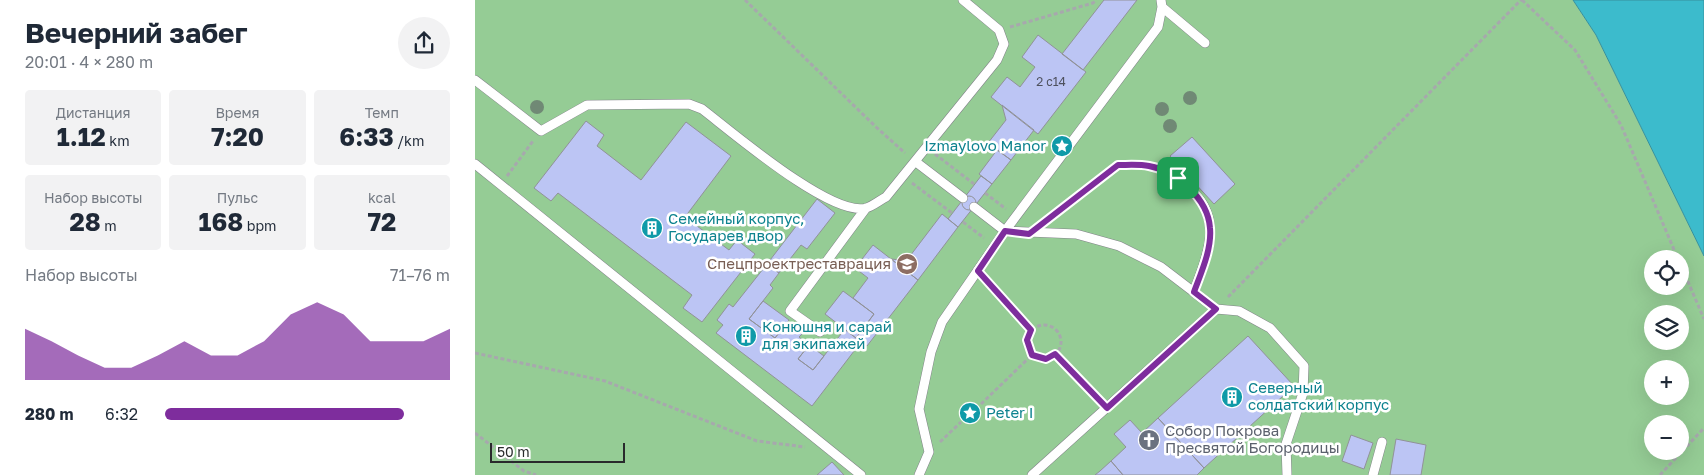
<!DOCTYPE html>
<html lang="ru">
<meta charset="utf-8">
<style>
:root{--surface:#fff;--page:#f2f2f3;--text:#1f2937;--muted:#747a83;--accent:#7e2d9d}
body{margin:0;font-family:"Golos Text",sans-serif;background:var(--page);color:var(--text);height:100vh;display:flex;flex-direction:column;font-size:19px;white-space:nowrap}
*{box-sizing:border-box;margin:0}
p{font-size:16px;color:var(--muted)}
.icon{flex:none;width:28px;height:28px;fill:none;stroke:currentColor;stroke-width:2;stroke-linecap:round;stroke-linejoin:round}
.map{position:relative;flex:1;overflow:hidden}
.drawer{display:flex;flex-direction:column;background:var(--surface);width:475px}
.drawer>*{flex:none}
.controls{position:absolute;left:1169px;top:250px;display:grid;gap:10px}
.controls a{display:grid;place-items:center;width:45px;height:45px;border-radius:50%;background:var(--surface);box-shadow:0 5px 20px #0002;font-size:25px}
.scale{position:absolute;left:15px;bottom:12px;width:135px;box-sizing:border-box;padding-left:5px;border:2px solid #292a2c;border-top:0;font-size:14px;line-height:18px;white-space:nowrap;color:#292a2c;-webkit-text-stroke:4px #fff;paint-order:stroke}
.pin{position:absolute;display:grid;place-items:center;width:42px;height:42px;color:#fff;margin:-21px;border-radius:10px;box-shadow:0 2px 8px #0006}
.round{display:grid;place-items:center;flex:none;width:52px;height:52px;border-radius:26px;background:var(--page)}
.summary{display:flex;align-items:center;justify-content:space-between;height:85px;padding:0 25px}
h1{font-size:28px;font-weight:700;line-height:38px}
.stats{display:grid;grid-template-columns:repeat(3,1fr);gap:8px;height:85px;padding:5px 25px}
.stats div{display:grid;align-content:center;border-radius:5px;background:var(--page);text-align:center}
.stats b{font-size:25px;font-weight:700}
.stats small{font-size:14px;font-weight:400}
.stats p{font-size:14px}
.chart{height:140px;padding:10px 25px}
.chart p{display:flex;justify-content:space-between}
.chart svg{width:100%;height:90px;margin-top:5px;fill:var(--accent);opacity:.7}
ul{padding:0 25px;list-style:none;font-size:16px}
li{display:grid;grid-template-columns:80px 60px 1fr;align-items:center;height:38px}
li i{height:12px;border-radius:6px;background:var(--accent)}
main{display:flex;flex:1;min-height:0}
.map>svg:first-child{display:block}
.green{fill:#95cc95;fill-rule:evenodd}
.water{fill:#3cbbcc;stroke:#36909c}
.building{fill:#bcc5f4;stroke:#919298}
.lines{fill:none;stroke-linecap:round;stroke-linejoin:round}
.service-casing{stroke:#828489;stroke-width:10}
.path{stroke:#a7a8ad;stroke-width:3;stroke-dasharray:4 2.5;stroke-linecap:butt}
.service{stroke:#fff;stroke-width:9}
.tree{fill:#708975}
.route-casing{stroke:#fff;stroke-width:10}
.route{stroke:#7e2d9d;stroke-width:6}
.labels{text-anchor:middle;stroke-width:5;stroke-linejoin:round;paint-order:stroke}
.number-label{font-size:12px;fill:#4e515e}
.culture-label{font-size:15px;fill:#0d838f;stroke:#fff;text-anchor:start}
.education-label{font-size:15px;fill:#785e54;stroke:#fff;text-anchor:end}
.worship-label{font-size:15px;fill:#5b616d;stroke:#fff;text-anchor:start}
</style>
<main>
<section class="drawer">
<div class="summary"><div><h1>Вечерний забег</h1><p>20:01 · 4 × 280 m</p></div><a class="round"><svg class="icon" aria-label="share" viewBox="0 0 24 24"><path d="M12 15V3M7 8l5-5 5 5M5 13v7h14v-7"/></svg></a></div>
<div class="stats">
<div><p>Дистанция</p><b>1.12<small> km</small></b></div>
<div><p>Время</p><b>7:20</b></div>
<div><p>Темп</p><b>6:33<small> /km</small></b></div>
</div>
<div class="stats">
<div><p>Набор высоты</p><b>28<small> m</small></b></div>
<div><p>Пульс</p><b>168<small> bpm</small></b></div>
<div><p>kcal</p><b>72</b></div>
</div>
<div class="chart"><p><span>Набор высоты</span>71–76 m</p>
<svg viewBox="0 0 160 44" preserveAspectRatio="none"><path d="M0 44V19L10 25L20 32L30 38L40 38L50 32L60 25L70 32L80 32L90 25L100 12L110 6L120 12L130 25L140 25L150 25L160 19V44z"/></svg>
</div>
<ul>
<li><b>280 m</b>6:32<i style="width:84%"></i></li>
</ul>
</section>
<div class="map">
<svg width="1229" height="475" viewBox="0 0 1229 475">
<rect width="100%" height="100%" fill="#e9eaf0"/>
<path class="green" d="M 0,0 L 1098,0 L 1121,35 L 1229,256 L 1229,475 L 0,475 ZM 1178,259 L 1205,259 L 1205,286 L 1178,286 ZM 1178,314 L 1205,314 L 1205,341 L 1178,341 ZM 1178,369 L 1205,369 L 1205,396 L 1178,396 ZM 1178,424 L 1205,424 L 1205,451 L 1178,451 Z"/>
<path class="water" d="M 1098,0 L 1229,0 L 1229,256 L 1121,35 Z"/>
<path class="building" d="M 629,0 L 662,0 L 608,70 L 587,54 Z
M 563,35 L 611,72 L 563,134 L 516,97 L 532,77 L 545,87 L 560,67 L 547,57 Z
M 527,105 L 559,130 L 536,160 L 513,143 L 531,120 Z
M 111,121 L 129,135 L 122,146 L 166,180 L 211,122 L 256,156 L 210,217 L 254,250 L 262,240 L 280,254 L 227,322 L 208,308 L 217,295 L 83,193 L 76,201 L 59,188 Z
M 717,137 L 760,184 L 739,204 L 695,156 Z
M 522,150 L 536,160 L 517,184 L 504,174 Z
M 506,176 L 517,184 L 483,227 L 473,219 Z
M487 203a7 7 0 1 1 14 0a7 7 0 1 1-14 0Z
M 342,199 L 360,213 L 332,249 L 326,245 L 304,273 L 292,264 Z
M 467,214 L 483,227 L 443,280 L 416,259 L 426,260 L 435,256 Z
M 398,245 L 443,280 L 392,346 L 381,338 L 399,314 L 378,298 L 393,278 L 380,268 Z
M 292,264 L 304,273 L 295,285 L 298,288 L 274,319 L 300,338 L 312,323 L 327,334 L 324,337 L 334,345 L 323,359 L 338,370 L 366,334 L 360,330 L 364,325 L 386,342 L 337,406 L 241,333 L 248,325 L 242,320 L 254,304 L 258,307 Z
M 368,291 L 399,314 L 381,338 L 350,314 Z
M 288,301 L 314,320 L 300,338 L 274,319 Z
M 773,336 L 819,386 L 729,468 L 683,418 Z
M 334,345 L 349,356 L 338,370 L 323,359 Z
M 683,418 L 729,468 L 722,475 L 648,475 L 636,461 L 651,447 L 639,434 L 655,420 L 667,433 Z
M 876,435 L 898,443 L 889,469 L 867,461 Z
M 921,439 L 951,445 L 946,475 L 915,475 Z
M 636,461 L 648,475 L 620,475 L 625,471 Z
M 357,462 L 369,475 L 342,475 Z"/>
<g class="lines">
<g class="service-casing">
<path id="service" d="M 687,7 L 730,43
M 0,80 L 66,131 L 112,105 L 214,104 L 227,109 C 257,132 356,217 391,208 C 398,206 405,200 411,197 L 522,60 L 529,44 L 524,30 L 488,0
M 441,162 L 488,198
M 0,164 L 386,475
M 703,178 C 711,186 724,196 729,206 C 744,234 728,265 719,292
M 499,207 L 530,231 L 601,234 L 644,246 L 686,267 L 741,309 L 764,311 L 795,328 L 829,366 L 828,393 L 811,444 L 812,475
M 345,332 L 315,311 L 391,208
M 444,475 L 454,452 L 444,409 L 456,352 L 467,322 L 530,231 L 683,27 L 687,7 L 686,0
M 557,475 L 741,309
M 898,475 L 907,442"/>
</g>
<path class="path" d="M 270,0 L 401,127 L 430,153
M 1047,0 L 1100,50 L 1146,125 L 1203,259
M 535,27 L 618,3 L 621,0
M 460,154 L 499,184
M 32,176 L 58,141
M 437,183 L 477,213
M 510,193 L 531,209
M 572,220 L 643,165 L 674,166 L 693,174
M 488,222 L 509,238
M 1205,263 L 1229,319
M 512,281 L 556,330
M 753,297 L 1046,0
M552 342a17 17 0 1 1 34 0a17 17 0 1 1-34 0Z
M 0,353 L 130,381 L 282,441 L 330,447
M 580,354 L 623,399
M 506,404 L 557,355
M 0,433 L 49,471 L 61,475
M 465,442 L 486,422
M 1185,475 L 1229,428"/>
<use href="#service" class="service"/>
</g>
<g class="tree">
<circle cx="715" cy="98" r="7"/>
<circle cx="62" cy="107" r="7"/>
<circle cx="687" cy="109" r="7"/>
<circle cx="695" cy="126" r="7"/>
</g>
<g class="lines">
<g class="route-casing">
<path id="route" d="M 643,165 C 653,165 664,164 674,166 C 702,171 733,199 735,228 C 737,249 726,273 719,292 L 741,309 L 632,408 L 580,354 L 571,359 L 557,355 L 552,340 L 556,330 L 503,271 L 530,231 L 554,234 Z"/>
</g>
<use href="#route" class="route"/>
</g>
<defs>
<g id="sight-disc" transform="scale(1.125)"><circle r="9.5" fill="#0f9aa8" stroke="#fff"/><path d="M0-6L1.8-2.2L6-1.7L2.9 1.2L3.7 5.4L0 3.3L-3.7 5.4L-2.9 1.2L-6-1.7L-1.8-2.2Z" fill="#fff"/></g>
<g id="building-disc" transform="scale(1.125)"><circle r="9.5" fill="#0f9aa8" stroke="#fff"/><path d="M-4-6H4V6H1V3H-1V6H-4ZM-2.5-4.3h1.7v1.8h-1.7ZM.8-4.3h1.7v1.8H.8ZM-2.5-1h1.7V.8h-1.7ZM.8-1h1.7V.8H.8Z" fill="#fff"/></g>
<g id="university-disc" transform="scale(1.125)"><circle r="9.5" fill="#8d6e63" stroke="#fff"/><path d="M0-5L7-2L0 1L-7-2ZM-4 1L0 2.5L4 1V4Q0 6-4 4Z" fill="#fff"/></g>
<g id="church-disc" transform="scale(1.125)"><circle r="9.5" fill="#6b7280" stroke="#fff"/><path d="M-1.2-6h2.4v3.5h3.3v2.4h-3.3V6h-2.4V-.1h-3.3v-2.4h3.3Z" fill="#fff"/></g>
</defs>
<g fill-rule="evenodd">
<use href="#sight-disc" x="587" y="146"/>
<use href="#building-disc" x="177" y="228"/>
<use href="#university-disc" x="432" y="264"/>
<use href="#building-disc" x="271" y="336"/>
<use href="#building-disc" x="757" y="397"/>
<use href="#sight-disc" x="495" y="413"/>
<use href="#church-disc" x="674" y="440"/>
</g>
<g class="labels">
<g class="number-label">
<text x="576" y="86">2 с14</text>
</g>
<g class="culture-label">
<text x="571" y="151" text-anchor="end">Izmaylovo Manor</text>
<text x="193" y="224">Семейный корпус,<tspan x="193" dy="17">Государев двор</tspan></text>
<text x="287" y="332">Конюшня и сарай<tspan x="287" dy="17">для экипажей</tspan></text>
<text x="773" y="393">Северный<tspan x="773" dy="17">солдатский корпус</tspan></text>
<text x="511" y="418">Peter I</text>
</g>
<g class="education-label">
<text x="416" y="269">Спецпроектреставрация</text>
</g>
<g class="worship-label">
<text x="690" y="436">Собор Покрова<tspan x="690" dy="17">Пресвятой Богородицы</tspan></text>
</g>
</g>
</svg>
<div class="controls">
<a><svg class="icon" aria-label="locate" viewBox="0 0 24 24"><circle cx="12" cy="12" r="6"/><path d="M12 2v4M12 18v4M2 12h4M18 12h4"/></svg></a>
<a><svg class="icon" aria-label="layers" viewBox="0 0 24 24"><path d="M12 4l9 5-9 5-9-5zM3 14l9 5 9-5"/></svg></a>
<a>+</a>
<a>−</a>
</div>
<div class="scale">50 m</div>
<div class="pin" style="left:703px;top:178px;background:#1e9e55"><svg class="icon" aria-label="arrive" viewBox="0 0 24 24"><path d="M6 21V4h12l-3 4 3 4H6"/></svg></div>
</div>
</main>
